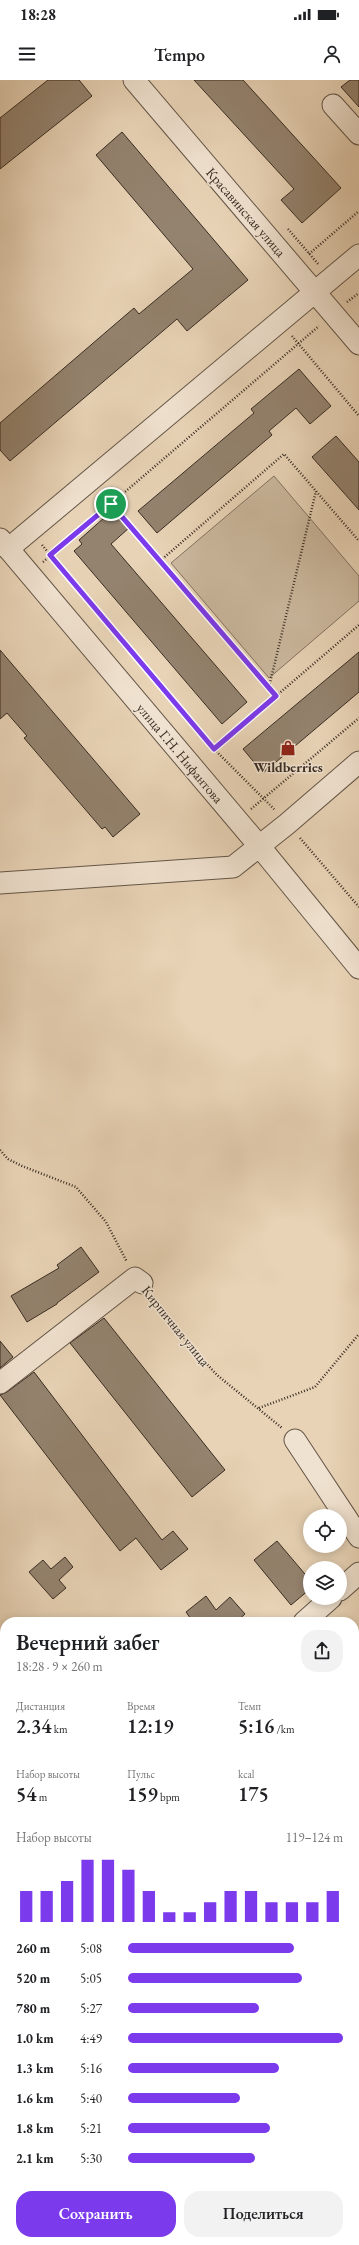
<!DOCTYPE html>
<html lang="ru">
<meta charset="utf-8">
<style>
:root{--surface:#fff;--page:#f2f2f2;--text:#202124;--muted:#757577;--accent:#7c3aed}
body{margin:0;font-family:"EB Garamond",serif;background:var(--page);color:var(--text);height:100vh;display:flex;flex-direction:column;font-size:15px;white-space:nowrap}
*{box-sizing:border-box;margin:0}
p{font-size:13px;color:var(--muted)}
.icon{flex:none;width:22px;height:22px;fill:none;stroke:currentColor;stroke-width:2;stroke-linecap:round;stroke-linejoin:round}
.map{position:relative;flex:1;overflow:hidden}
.drawer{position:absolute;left:0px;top:1537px;width:359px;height:628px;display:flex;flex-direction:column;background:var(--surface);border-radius:16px 16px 0 0;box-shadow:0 2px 10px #0003}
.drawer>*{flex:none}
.buttons{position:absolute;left:303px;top:1429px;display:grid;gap:8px}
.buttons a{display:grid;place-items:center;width:44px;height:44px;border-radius:50%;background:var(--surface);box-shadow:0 2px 10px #0003;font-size:20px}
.pin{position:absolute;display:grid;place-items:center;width:34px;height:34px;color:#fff;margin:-17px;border:2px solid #fff;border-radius:50%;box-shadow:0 1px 4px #0007}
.round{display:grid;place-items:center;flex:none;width:42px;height:42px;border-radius:16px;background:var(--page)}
.summary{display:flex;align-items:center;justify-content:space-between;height:68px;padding:0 16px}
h1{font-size:22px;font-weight:600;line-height:30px}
.figures{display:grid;grid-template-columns:repeat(3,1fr);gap:6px;height:68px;padding:4px 16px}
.figures div{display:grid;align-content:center}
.figures b{font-size:20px;font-weight:600}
.figures small{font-size:11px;font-weight:400}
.figures p{font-size:11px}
.chart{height:112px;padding:8px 16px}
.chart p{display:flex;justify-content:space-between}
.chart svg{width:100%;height:72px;margin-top:4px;stroke:var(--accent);stroke-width:6}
.cta{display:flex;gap:8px;margin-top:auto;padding:8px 16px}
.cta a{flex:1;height:46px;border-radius:16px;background:var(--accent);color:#fff;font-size:16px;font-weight:600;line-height:46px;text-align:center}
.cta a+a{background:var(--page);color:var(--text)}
ul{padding:0 16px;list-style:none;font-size:13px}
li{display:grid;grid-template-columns:64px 48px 1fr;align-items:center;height:30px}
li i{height:10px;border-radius:5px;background:var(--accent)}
.status{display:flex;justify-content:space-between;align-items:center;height:28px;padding:0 20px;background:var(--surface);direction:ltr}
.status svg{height:11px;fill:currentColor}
header{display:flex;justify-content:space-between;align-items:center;height:52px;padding:0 16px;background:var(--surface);font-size:18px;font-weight:600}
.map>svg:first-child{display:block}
.green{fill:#cab79d;stroke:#817260}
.building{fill:#94836f;stroke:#382c23}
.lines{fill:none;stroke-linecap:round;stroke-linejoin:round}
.minor-casing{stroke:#645648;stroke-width:23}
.path{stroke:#382c23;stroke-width:2.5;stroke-dasharray:1 2;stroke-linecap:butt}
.minor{stroke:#f0e2d0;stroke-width:21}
.route-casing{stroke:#fff;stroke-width:8}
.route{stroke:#7c3aed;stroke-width:5}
.labels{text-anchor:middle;stroke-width:3;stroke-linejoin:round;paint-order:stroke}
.street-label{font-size:14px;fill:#382c23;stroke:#f0e2d0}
.poi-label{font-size:14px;font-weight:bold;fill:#382c23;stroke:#f0e2d0}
</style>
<div class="status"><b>18:28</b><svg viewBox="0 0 49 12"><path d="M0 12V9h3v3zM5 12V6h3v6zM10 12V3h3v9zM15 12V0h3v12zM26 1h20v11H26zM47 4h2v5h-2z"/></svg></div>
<header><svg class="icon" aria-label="menu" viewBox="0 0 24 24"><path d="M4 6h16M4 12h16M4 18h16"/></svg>Tempo<svg class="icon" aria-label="person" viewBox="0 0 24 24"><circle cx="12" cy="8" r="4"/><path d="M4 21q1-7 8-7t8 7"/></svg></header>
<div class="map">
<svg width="359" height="2165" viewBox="0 0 359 2165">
<rect width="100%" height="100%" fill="#e8d3b6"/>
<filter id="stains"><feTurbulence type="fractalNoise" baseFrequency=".005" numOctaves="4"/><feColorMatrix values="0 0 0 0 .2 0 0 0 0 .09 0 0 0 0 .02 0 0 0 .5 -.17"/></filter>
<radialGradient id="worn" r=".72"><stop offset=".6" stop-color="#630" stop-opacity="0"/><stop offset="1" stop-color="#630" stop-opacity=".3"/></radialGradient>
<path class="green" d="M 274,396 L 359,496 L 359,521 L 269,598 L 171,483 Z
M 359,1955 L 359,2113 L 354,2116 L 354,1963 Z
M 0,2066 L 5,2069 L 5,2105 L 0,2101 Z
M 54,2160 L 99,2160 C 86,2165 67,2165 54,2160 Z
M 239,2160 L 280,2160 L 272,2165 L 240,2165 Z"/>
<path class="building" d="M 48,0 L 79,0 L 92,16 L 0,89 L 0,38 Z
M 194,0 L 243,0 L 341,108 L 302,143 L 281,120 L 294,109 Z
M 350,0 L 359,0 L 359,27 L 341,7 Z
M 122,52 L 248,200 L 187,251 L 177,239 L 10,381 L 0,370 L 0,343 L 134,228 L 139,234 L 193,189 L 96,75 Z
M 299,289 L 331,326 L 310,344 L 296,328 L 269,351 L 272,355 L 157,453 L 138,431 L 254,333 L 251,329 Z
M 336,356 L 359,382 L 359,430 L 312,377 Z
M 113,430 L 129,448 L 111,464 L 247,622 L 222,644 L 74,471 L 82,464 L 79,460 Z
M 0,570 L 140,734 L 113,757 L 105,747 L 102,749 L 24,658 L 27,656 L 7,633 L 0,639 Z
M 359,572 L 359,612 L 263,693 L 243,669 Z
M 81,1167 L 99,1192 L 57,1223 L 57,1224 L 27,1242 L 11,1216 L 59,1188 L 57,1185 Z
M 104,1238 L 225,1390 L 192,1417 L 70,1263 Z
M 0,1261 L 13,1277 L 0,1288 Z
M 34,1292 L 162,1460 L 173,1451 L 188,1469 L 161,1490 L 136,1458 L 120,1471 L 0,1315 L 7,1312 Z
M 277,1461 L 310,1500 L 310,1509 L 291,1525 L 254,1480 Z
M 65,1477 L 73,1487 L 59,1500 L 66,1508 L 53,1519 L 29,1492 L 43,1480 L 51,1489 Z
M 206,1516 L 216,1530 L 230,1517 L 245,1534 L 236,1542 L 193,1542 L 186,1532 Z"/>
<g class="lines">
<g class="minor-casing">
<path id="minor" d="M 134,0 L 359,264
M 333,25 L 359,54
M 0,459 L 260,767 L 359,888
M 8,469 L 359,175
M 0,803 L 233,787 L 287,744 L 359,682
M 0,1303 L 135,1198 L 142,1203
M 295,1360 L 359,1457
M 340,1510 L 359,1493
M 304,1542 L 331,1518
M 0,1756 L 5,1762
M 354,1760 L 359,1752
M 0,1813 L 5,1810
M 0,2039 L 5,2040
M 354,2142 L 359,2138
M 143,2160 L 145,2165
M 305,2165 L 316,2160"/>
</g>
<path class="path" d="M 288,149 L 319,185
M 309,174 L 359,131
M 347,222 L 359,213
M 292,256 L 359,336
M 111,424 L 276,616 L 214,669
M 42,465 L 214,669 L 275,730
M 160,481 L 284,374 L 359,461
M 43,482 L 319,246
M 269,607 L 316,411
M 276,616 L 359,545
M 251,729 L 359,638
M 300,758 L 359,827
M 0,1070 L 8,1079 L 22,1086 L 76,1107 L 106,1142 L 127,1182
M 153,1217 L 190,1266 L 217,1295 L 282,1348
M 259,1328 L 315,1307 L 359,1254
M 354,1941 L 359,1934
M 180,2165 L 184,2160"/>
<use href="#minor" class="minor"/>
</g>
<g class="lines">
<g class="route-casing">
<path id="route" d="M 111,424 L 276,616 L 214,669 L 50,475 Z"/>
</g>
<use href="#route" class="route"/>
</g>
<defs>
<g id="shop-bare" transform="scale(1.2)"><path d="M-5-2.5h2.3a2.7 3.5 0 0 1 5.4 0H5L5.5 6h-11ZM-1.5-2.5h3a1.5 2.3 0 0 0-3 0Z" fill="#8f2418" stroke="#f0e2d0" stroke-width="2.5" paint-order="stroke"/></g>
</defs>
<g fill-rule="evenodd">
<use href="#shop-bare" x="288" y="668"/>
</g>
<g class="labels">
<g class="street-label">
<text transform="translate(246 132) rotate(49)" y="5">Красавинская улица</text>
<text transform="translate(180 673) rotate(50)" y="5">улица Г.Н. Нифантова</text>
<text transform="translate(176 1246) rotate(51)" y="5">Кирпичная улица</text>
</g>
<g class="poi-label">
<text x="288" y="692">Wildberries</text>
</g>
</g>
<rect width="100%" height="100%" filter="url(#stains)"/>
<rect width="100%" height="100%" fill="url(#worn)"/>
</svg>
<div class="buttons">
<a><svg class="icon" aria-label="locate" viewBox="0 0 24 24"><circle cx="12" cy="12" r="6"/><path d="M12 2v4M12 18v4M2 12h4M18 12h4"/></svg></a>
<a><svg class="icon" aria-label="layers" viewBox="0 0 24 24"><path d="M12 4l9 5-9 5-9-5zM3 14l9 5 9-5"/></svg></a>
</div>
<div class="pin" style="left:111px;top:424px;background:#1e9e55"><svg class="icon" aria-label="arrive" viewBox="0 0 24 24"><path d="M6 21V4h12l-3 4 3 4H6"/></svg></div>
<section class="drawer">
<div class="summary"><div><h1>Вечерний забег</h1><p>18:28 · 9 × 260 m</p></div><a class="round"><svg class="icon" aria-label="share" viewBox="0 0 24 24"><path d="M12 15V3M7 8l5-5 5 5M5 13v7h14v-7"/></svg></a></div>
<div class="figures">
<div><p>Дистанция</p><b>2.34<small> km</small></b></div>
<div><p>Время</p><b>12:19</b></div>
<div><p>Темп</p><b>5:16<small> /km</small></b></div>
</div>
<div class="figures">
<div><p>Набор высоты</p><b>54<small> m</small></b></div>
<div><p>Пульс</p><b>159<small> bpm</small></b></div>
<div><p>kcal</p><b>175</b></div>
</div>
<div class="chart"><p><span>Набор высоты</span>119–124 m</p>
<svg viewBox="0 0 160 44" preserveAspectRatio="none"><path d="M5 44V25M15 44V25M25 44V19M35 44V6M45 44V6M55 44V12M65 44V25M75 44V38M85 44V38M95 44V32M105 44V25M115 44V25M125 44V32M135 44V32M145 44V32M155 44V25"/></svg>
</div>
<ul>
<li><b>260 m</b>5:08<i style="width:77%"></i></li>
<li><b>520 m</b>5:05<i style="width:81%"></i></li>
<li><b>780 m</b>5:27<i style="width:61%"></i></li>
<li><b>1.0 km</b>4:49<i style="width:100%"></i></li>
<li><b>1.3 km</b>5:16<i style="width:70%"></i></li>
<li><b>1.6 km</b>5:40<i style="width:52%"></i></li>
<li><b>1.8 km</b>5:21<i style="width:66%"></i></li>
<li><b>2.1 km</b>5:30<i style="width:59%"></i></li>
</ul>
<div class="cta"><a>Сохранить</a><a>Поделиться</a></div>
</section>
</div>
